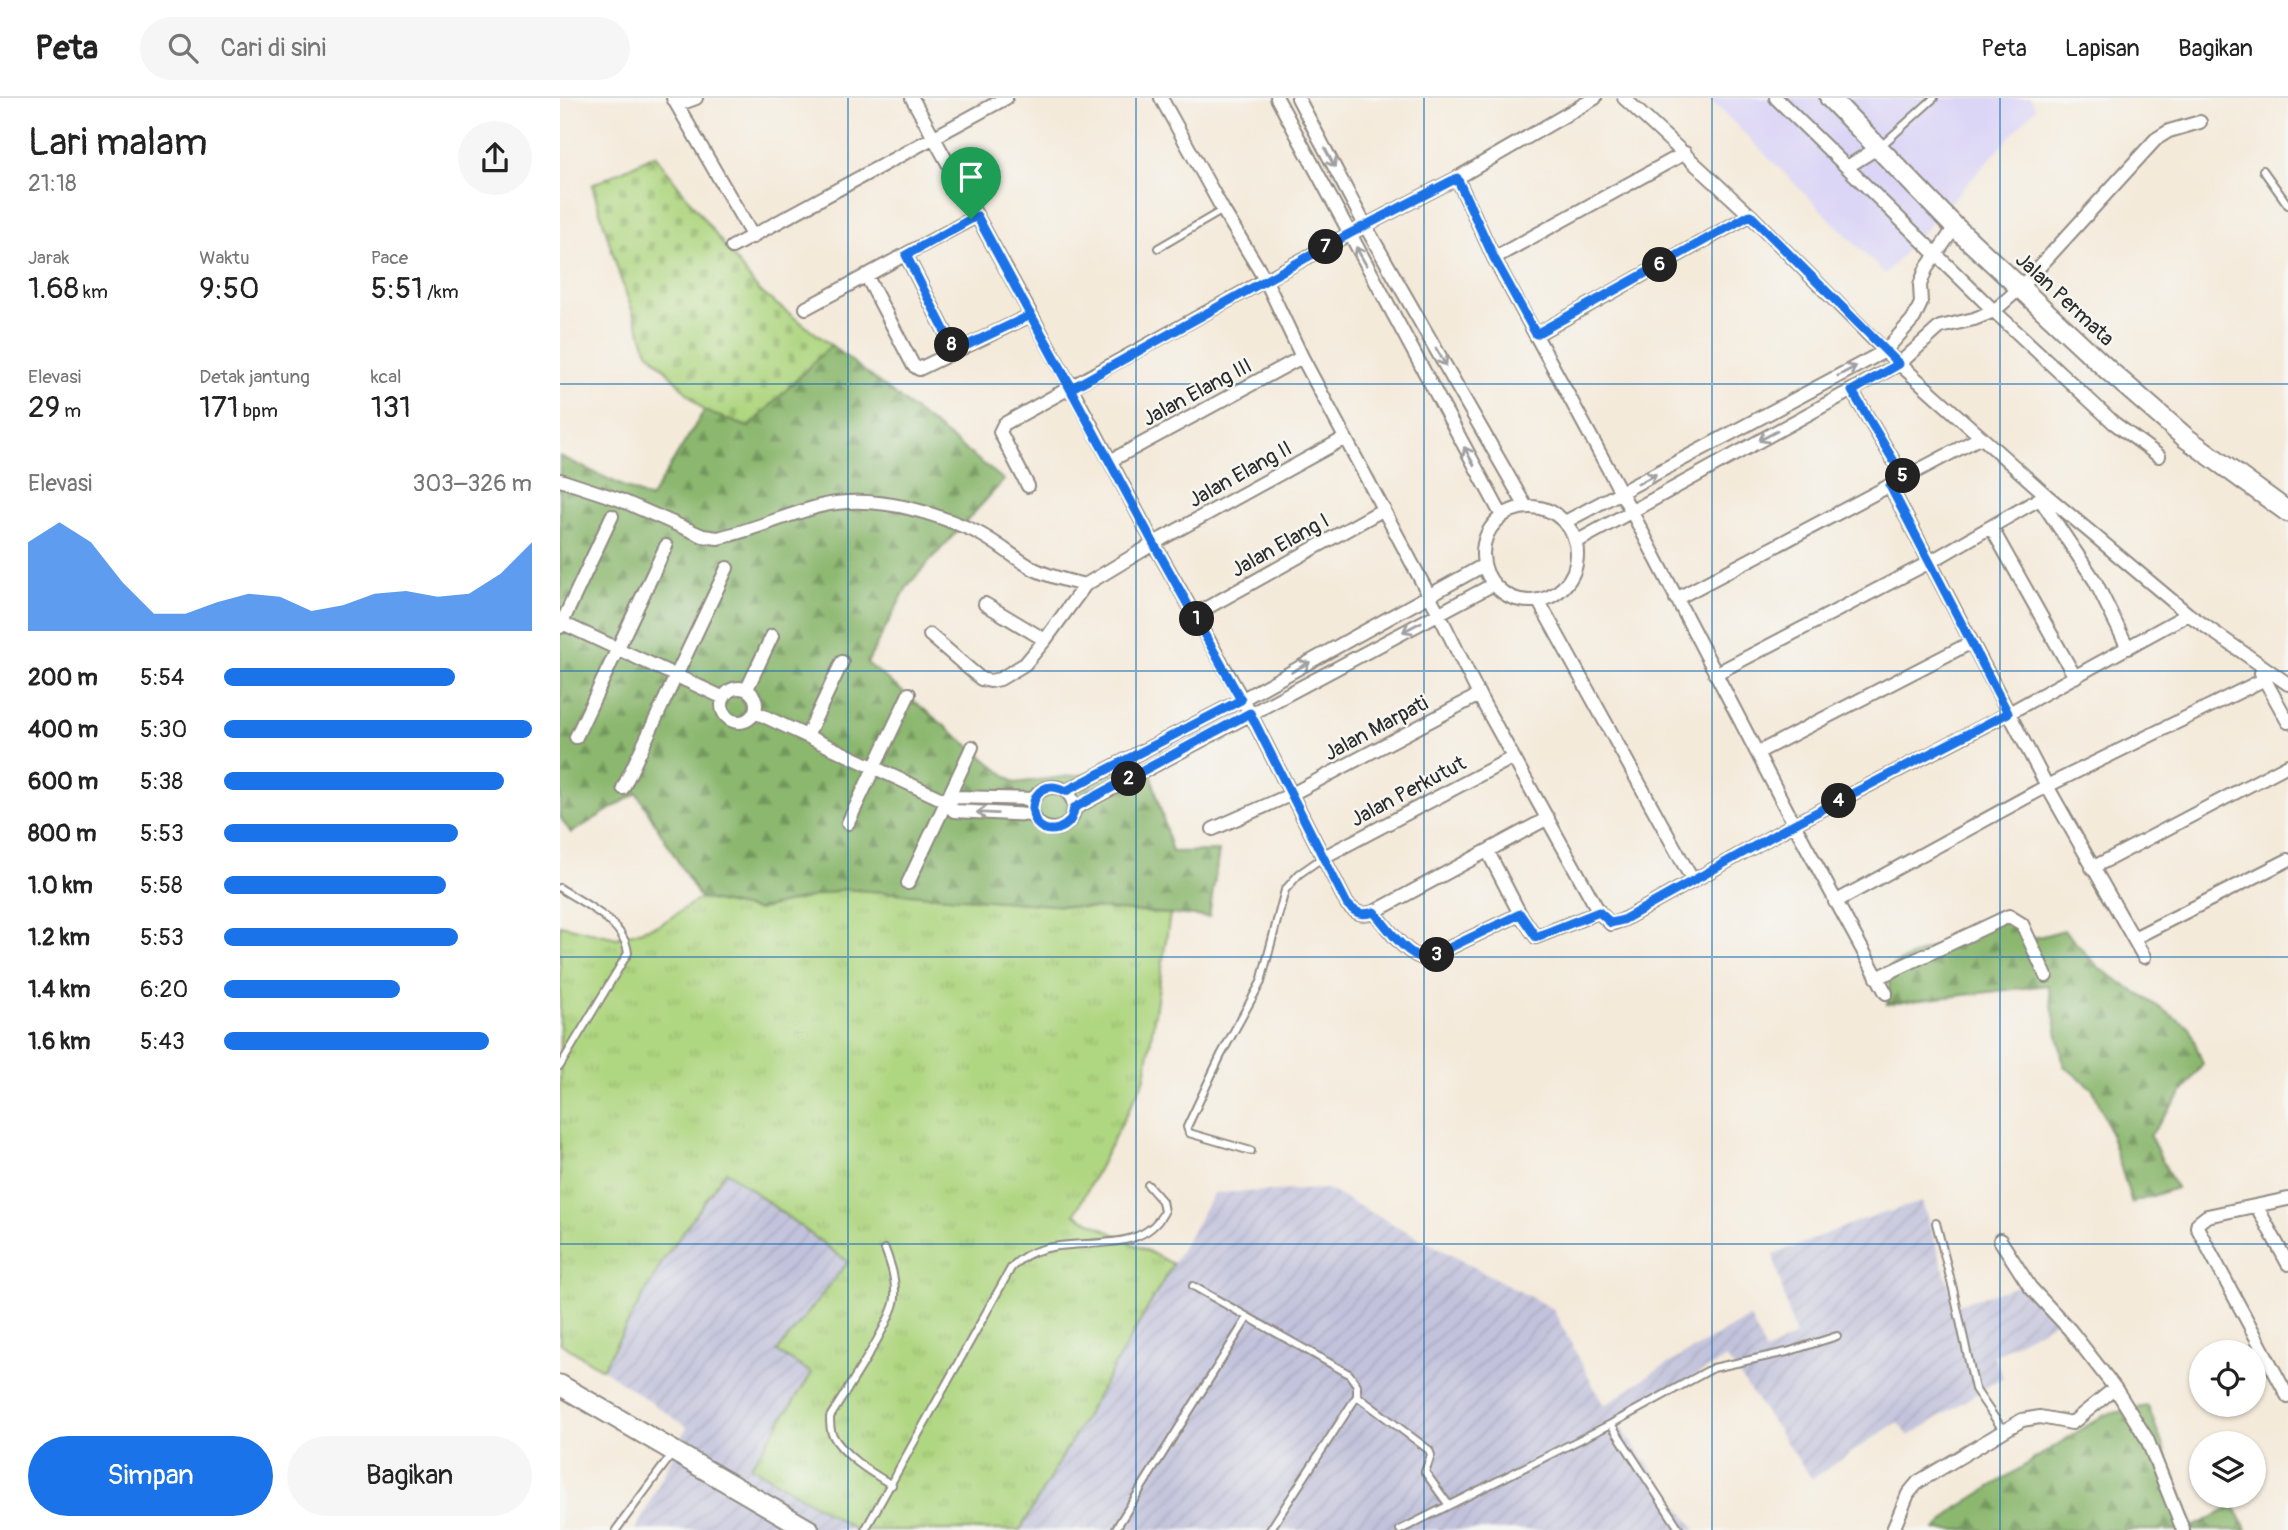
<!DOCTYPE html>
<html lang="id">
<meta charset="utf-8">
<style>
:root{--surface:#fff;--page:#f6f6f6;--text:#222;--muted:#767676;--line:#e0e0e0;--accent:#1a73e8}
body{margin:0;font-family:Pangolin,sans-serif;background:var(--page);color:var(--text);height:100vh;display:flex;flex-direction:column;font-size:26px;white-space:nowrap}
*{box-sizing:border-box;margin:0}
p{font-size:23px;color:var(--muted)}
.icon{flex:none;width:38px;height:38px;fill:none;stroke:currentColor;stroke-width:2;stroke-linecap:round;stroke-linejoin:round}
.map{position:relative;flex:1;overflow:hidden}
.sheet{display:flex;flex-direction:column;background:var(--surface);width:560px}
.sheet>*{flex:none}
.tools{position:absolute;left:1629px;top:1242px;display:grid;gap:14px}
.tools a{display:grid;place-items:center;width:77px;height:77px;border-radius:50%;background:var(--surface);box-shadow:0 2px 5px #0004;font-size:35px}
.pin{position:absolute;display:grid;place-items:center;width:60px;height:60px;color:#fff;margin:-72px -30px;border-radius:50% 50% 50% 0;rotate:-45deg;box-shadow:0 0 7px #0007}
.pin .icon{rotate:45deg}
.km{position:absolute;width:35px;height:35px;margin:-18px;border-radius:50%;background:#222;color:#fff;font-size:19px;line-height:35px;text-align:center}
.round{display:grid;place-items:center;flex:none;width:74px;height:74px;border-radius:37px;background:var(--page)}
.summary{display:flex;align-items:center;justify-content:space-between;height:119px;padding:0 28px}
h1{font-size:38px;font-weight:600;line-height:52px}
.metrics{display:grid;grid-template-columns:repeat(3,1fr);gap:10px;height:119px;padding:7px 28px}
.metrics div{display:grid;align-content:center}
.metrics b{font-size:30px;font-weight:600}
.metrics small{font-size:19px;font-weight:400}
.metrics p{font-size:19px}
.chart{height:196px;padding:14px 28px}
.chart p{display:flex;justify-content:space-between}
.chart svg{width:100%;height:126px;margin-top:7px;fill:var(--accent);opacity:.7}
.cta{display:flex;gap:14px;margin-top:auto;padding:14px 28px}
.cta a{flex:1;height:80px;border-radius:42px;background:var(--accent);color:#fff;font-size:28px;font-weight:600;line-height:80px;text-align:center}
.cta a+a{background:var(--page);color:var(--text)}
ul{padding:0 28px;list-style:none;font-size:23px}
li{display:grid;grid-template-columns:112px 84px 1fr;align-items:center;height:52px}
li i{height:18px;border-radius:9px;background:var(--accent)}
header{display:flex;align-items:center;gap:42px;box-sizing:border-box;height:98px;padding:0 35px;background:var(--surface);border-bottom:2px solid var(--line)}
header strong{font-size:33px}
nav{display:flex;gap:38px;margin-inline-start:auto;font-size:24px}
.search{width:490px;height:63px;background:var(--page);display:flex;align-items:center;gap:18px;box-sizing:border-box;padding:0 24px;border-radius:38px;color:var(--muted);font-size:26px}
main{display:flex;flex:1;min-height:0}
.map>svg:first-child{display:block}
.built{fill:#dcd6f6}
.industrial{fill:url(#industrial-furrows)}
.grass{fill:url(#grass-tufts);stroke:#6d8056;stroke-width:2}
.forest{fill:url(#forest-firs);stroke:#5b714c;stroke-width:2}
.cemetery{fill:url(#cemetery-stones);stroke:#6d8056;stroke-width:2}
.lines{fill:none;stroke-linecap:round;stroke-linejoin:round}
.service-casing{stroke:#908a82;stroke-width:10}
.minor-casing{stroke:#908a82;stroke-width:16}
.primary-casing{stroke:#908a82;stroke-width:23}
.service{stroke:#fff;stroke-width:6}
.minor{stroke:#fff;stroke-width:12}
.primary{stroke:#fff;stroke-width:19}
.oneway{stroke:#a0a0a0}
.route-casing{stroke:#fff;stroke-width:14}
.route{stroke:#1a73e8;stroke-width:9}
.grid{fill:none;stroke:#1f6fb2;stroke-width:2;stroke-opacity:0.55}
.labels{text-anchor:middle;stroke-width:5;stroke-linejoin:round;paint-order:stroke}
.street-label{font-size:21px;fill:#2b2b2b;stroke:#f6f6f2}
</style>
<header>
<strong>Peta</strong>
<div class="search"><svg class="icon" aria-label="search" viewBox="0 0 24 24"><circle cx="10" cy="10" r="6"/><path d="M15 15l6 6"/></svg>Cari di sini</div>
<nav><a>Peta</a><a>Lapisan</a><a>Bagikan</a></nav>
</header>
<main>
<section class="sheet">
<div class="summary"><div><h1>Lari malam</h1><p>21:18</p></div><a class="round"><svg class="icon" aria-label="share" viewBox="0 0 24 24"><path d="M12 15V3M7 8l5-5 5 5M5 13v7h14v-7"/></svg></a></div>
<div class="metrics">
<div><p>Jarak</p><b>1.68<small> km</small></b></div>
<div><p>Waktu</p><b>9:50</b></div>
<div><p>Pace</p><b>5:51<small> /km</small></b></div>
</div>
<div class="metrics">
<div><p>Elevasi</p><b>29<small> m</small></b></div>
<div><p>Detak jantung</p><b>171<small> bpm</small></b></div>
<div><p>kcal</p><b>131</b></div>
</div>
<div class="chart"><p><span>Elevasi</span>303–326 m</p>
<svg viewBox="0 0 160 44" preserveAspectRatio="none"><path d="M0 44V13L10 6L20 13L30 27L40 38L50 38L60 34L70 31L80 32L90 37L100 35L110 31L120 30L130 32L140 31L150 24L160 13V44z"/></svg>
</div>
<ul>
<li><b>200 m</b>5:54<i style="width:75%"></i></li>
<li><b>400 m</b>5:30<i style="width:100%"></i></li>
<li><b>600 m</b>5:38<i style="width:91%"></i></li>
<li><b>800 m</b>5:53<i style="width:76%"></i></li>
<li><b>1.0 km</b>5:58<i style="width:72%"></i></li>
<li><b>1.2 km</b>5:53<i style="width:76%"></i></li>
<li><b>1.4 km</b>6:20<i style="width:57%"></i></li>
<li><b>1.6 km</b>5:43<i style="width:86%"></i></li>
</ul>
<div class="cta"><a>Simpan</a><a>Bagikan</a></div>
</section>
<div class="map">
<svg width="1728" height="1432" viewBox="0 0 1728 1432">
<defs>
<pattern id="industrial-furrows" width="10" height="10" patternUnits="userSpaceOnUse" patternTransform="scale(1.75)"><rect width="10" height="10" fill="#c2c2dc"/><path d="M-1 1l2-2M0 10L10 0M9 11l2-2" fill="none" stroke="#a7a7bd"/></pattern>
<pattern id="grass-tufts" width="24" height="20" patternUnits="userSpaceOnUse" patternTransform="scale(1.75)"><rect width="24" height="20" fill="#afd680"/><path d="M3 7l-1-3M5 7V3M7 7l1-3M15 17l-1-3M17 17v-4M19 17l1-3" fill="none" stroke="#97b86f"/></pattern>
<pattern id="forest-firs" width="22" height="20" patternUnits="userSpaceOnUse" patternTransform="scale(1.75)"><rect width="22" height="20" fill="#8bb76e"/><path d="M5 1l3.5 6h-7zM16 11l3.5 6h-7z" fill="#72955b"/></pattern>
<pattern id="cemetery-stones" width="16" height="16" patternUnits="userSpaceOnUse" patternTransform="scale(1.75)"><rect width="16" height="16" fill="#afd680"/><path d="M2 7V4a2 2 0 0 1 4 0v3zM10 15v-3a2 2 0 0 1 4 0v3z" fill="#97b86f"/></pattern>
</defs>
<rect width="100%" height="100%" fill="#f6f6f2"/>
<filter id="ink" filterUnits="userSpaceOnUse"><feTurbulence type="fractalNoise" baseFrequency=".0143" numOctaves="2"/><feDisplacementMap in="SourceGraphic" scale="14" xChannelSelector="R" yChannelSelector="G"/><feConvolveMatrix kernelMatrix="1 2 1 2 8 2 1 2 1" color-interpolation-filters="sRGB"/></filter>
<filter id="wash" filterUnits="userSpaceOnUse"><feTurbulence type="fractalNoise" baseFrequency=".00686" numOctaves="4" result="noise"/><feDisplacementMap in="SourceGraphic" scale="28" xChannelSelector="R" yChannelSelector="G"/><feGaussianBlur stdDeviation="1.57" result="paint"/><feColorMatrix in="noise" values="0 0 0 0 0 0 0 0 0 0 0 0 0 0 0 0 0 1.4 0 .05"/><feComposite in="paint" operator="in"/></filter>
<g filter="url(#wash)">
<rect width="100%" height="100%" fill="#f4eada"/>
<path class="built" d="M 1149,0 L 1470,0 L 1476,10 L 1325,176 Z"/>
<path class="industrial" d="M 166,1073 L 288,1164 L 217,1253 L 252,1275 L 192,1368 L 296,1432 L 76,1432 L 127,1329 L 42,1271 L 104,1161 Z
M 767,1091 L 993,1211 L 1044,1308 L 1095,1273 L 1190,1219 L 1206,1254 L 1235,1238 L 1213,1157 L 1301,1122 L 1362,1104 L 1395,1207 L 1465,1186 L 1501,1220 L 1433,1258 L 1443,1279 L 1349,1338 L 1337,1324 L 1252,1381 L 1167,1260 L 1110,1291 L 1059,1327 L 1136,1432 L 460,1432 L 654,1095 Z"/>
<path class="grass" d="M 283,791 L 610,816 L 585,980 L 515,1116 L 613,1166 L 460,1432 L 296,1432 L 191,1368 L 252,1275 L 217,1254 L 288,1164 L 166,1073 L 104,1161 L 42,1271 L 0,1245 L 0,827 L 57,840 L 101,826 L 140,800 L 197,812 Z"/>
<path class="forest" d="M 271,247 L 444,382 L 348,487 L 307,565 L 455,685 L 589,668 L 612,754 L 659,753 L 649,819 L 283,791 L 197,812 L 140,800 L 77,695 L 11,735 L 0,719 L 0,358 L 90,401 L 144,313 L 189,329 Z
M 1448,815 L 1467,842 L 1504,832 L 1539,870 L 1629,929 L 1643,966 L 1590,1038 L 1616,1090 L 1572,1105 L 1547,1025 L 1533,991 L 1504,968 L 1488,887 L 1327,906 L 1331,868 Z
M 1588,1308 L 1633,1429 L 1674,1408 L 1687,1432 L 1375,1432 L 1396,1411 L 1544,1317 Z"/>
<path class="cemetery" d="M 95,57 L 199,193 L 271,247 L 189,329 L 144,313 L 87,252 L 60,179 L 32,87 Z"/>
</g>
<g filter="url(#ink)">
<g class="lines">
<g class="service-casing">
<path id="service" d="M 1321,48 L 1374,0
M 1703,72 L 1728,107
M 598,150 L 663,112
M 0,790 C 24,806 65,824 68,855 L 0,968
M 691,1053 L 629,1035 L 627,1029 L 661,957 L 701,884 L 725,792 L 739,776 L 762,760
M 1376,1125 L 1393,1191 L 1415,1291 L 1443,1332
M 325,1151 C 331,1167 336,1181 335,1199 C 335,1220 284,1296 270,1319 C 270,1324 270,1331 272,1336 C 283,1358 312,1375 332,1387
M 633,1188 L 789,1276 L 797,1287 L 797,1298 L 869,1352 L 871,1357 L 865,1374 L 888,1406
M 1051,1326 L 1120,1432
M 56,1432 L 113,1355
M 305,1432 L 451,1170 C 489,1125 575,1169 604,1114 L 602,1103 L 588,1087
M 555,1432 L 688,1219
M 710,1432 L 797,1298
M 840,1432 L 1051,1326 L 1153,1270 L 1227,1254 L 1277,1238"/>
</g>
<g class="minor-casing">
<path id="minor" d="M 113,0 L 193,139
M 352,0 L 512,291 L 594,446 L 690,615 L 787,806 C 796,815 801,818 814,814 L 988,720
M 601,0 L 663,112 L 706,183 L 742,259 L 878,514 L 921,601 L 1039,814 L 1051,826 L 1063,822 L 1234,726 L 1449,615 L 1628,516
M 717,0 L 942,418
M 738,0 L 806,129 L 966,409
M 1064,0 L 1190,117 L 1325,253 L 1486,397 L 1628,516 L 1728,586
M 1216,0 L 1434,213 L 1554,325 L 1599,358
M 117,7 L 136,0
M 1287,69 L 1319,49
M 897,80 L 934,160 L 1076,422 L 1234,726 L 1326,895
M 172,149 L 446,0
M 346,157 L 395,253
M 934,160 L 1125,55
M 306,177 L 353,267 L 359,271 L 471,217
M 246,210 L 417,118
M 977,236 L 1190,117
M 1292,293 L 1344,380
M 550,363 L 742,259
M 0,382 L 58,401 L 143,438 L 158,440 C 193,432 226,417 260,408 C 310,396 364,411 410,431 C 434,441 452,459 474,471 C 490,479 508,483 525,487
M 468,388 L 440,334 L 444,326 L 789,136 L 897,80 L 1035,0
M 1330,388 L 1487,688 L 1584,859
M 1480,401 L 1535,483 L 1568,550
M923 456a47 47 0 1 1 94 0a47 47 0 1 1-94 0Z
M 1005,424 L 1325,253 L 1354,220 L 1361,205 L 1360,187 L 1366,171 L 1395,129
M 1431,429 L 1515,579
M 1016,444 L 1339,266 L 1380,229 L 1414,221 L 1434,213 L 1460,190 L 1596,41 L 1609,33 L 1640,24
M 1116,501 L 1421,339
M 978,502 L 1133,783
M 425,506 L 485,542
M 634,517 L 824,411
M 0,524 L 164,600
M 0,529 L 52,418
M 370,537 L 421,581 L 430,583 L 440,581 L 465,566 L 485,542 L 525,487 L 603,440 L 785,340
M 1701,575 L 1728,624
M 1155,576 L 1370,464 L 1486,397
M162 607a17 17 0 1 1 34 0a17 17 0 1 1-34 0Z
M 187,591 L 212,538
M 195,614 L 386,703 L 394,713 L 473,717
M 247,638 L 282,564
M 16,639 L 106,448
M 1197,655 L 1412,544
M472 710a21 21 0 1 1 42 0a21 21 0 1 1-42 0Z
M 63,690 L 167,470
M 506,693 L 681,602 L 924,467
M 386,703 L 395,699 L 474,701
M 515,710 L 934,486
M 288,725 L 349,596
M 653,731 L 730,697 L 919,597
M 928,754 L 960,816 L 976,839 L 1039,814
M 762,760 L 952,660
M 1532,770 L 1728,667
M 348,785 L 412,649
M 1275,804 L 1487,688 L 1705,581
M 814,814 C 828,830 845,857 866,861 L 960,816
M 1574,840 L 1728,762
M 1317,880 L 1449,818 L 1462,826 L 1486,878
M 1728,1101 L 1647,1118 L 1638,1125 L 1637,1129 L 1728,1299
M 1697,1109 L 1728,1166
M 1440,1142 L 1470,1189 L 1510,1232 L 1555,1290 L 1587,1341 L 1623,1432
M 1333,1432 L 1348,1396 L 1358,1384 L 1462,1322 L 1480,1319 L 1512,1325 L 1555,1290"/>
</g>
<g class="primary-casing">
<path id="primary" d="M 1270,0 L 1395,129 L 1548,272 L 1626,340 L 1728,414
M 0,1287 L 249,1432"/>
</g>
<use href="#service" class="service"/>
<use href="#minor" class="minor"/>
<use href="#primary" class="primary"/>
</g>
<defs><path id="oneway-shaft" d="M-6 0H5M1.5-3L5.5 0L1.5 3" fill="none" stroke-width="1.6" stroke-linecap="round" stroke-linejoin="round" transform="scale(1.75)"/></defs>
<g class="oneway">
<use href="#oneway-shaft" transform="translate(770 60) rotate(62)"/>
<use href="#oneway-shaft" transform="translate(801 158) rotate(-119)"/>
<use href="#oneway-shaft" transform="translate(881 259) rotate(60)"/>
<use href="#oneway-shaft" transform="translate(1287 273) rotate(-28)"/>
<use href="#oneway-shaft" transform="translate(1208 338) rotate(152)"/>
<use href="#oneway-shaft" transform="translate(909 358) rotate(-119)"/>
<use href="#oneway-shaft" transform="translate(1087 381) rotate(-29)"/>
<use href="#oneway-shaft" transform="translate(852 529) rotate(152)"/>
<use href="#oneway-shaft" transform="translate(741 569) rotate(-29)"/>
<use href="#oneway-shaft" transform="translate(427 715) rotate(-177)"/>
</g>
</g>
<g class="lines" filter="url(#ink)">
<g class="route-casing">
<path id="route" d="M 411,121 L 417,118 L 594,446 L 681,602 L 506,693 C 466,672 461,741 498,731 C 508,728 513,720 514,710 L 690,615 L 787,806 C 796,815 801,818 814,814 C 828,830 845,857 866,861 L 960,816 L 976,839 L 1039,814 L 1051,825 L 1063,822 L 1234,726 L 1448,615 L 1330,388 L 1344,380 L 1292,293 L 1339,266 L 1190,117 L 976,236 L 934,160 L 897,80 L 789,136 L 512,290 L 471,217 L 395,253 L 346,157 L 411,121"/>
</g>
<use href="#route" class="route"/>
</g>
<path class="grid" d="M 288,0 L 288,1432M 576,0 L 576,1432M 864,0 L 864,1432M 1152,0 L 1152,1432M 1440,0 L 1440,1432M 0,286 L 1728,286M 0,573 L 1728,573M 0,859 L 1728,859M 0,1146 L 1728,1146"/>
<g class="labels">
<g class="street-label">
<text transform="translate(1505 201) rotate(43)" y="7">Jalan Permata</text>
<text transform="translate(637 294) rotate(-28)" y="7">Jalan Elang III</text>
<text transform="translate(680 376) rotate(-29)" y="7">Jalan Elang II</text>
<text transform="translate(720 447) rotate(-29)" y="7">Jalan Elang I</text>
<text transform="translate(816 630) rotate(-28)" y="7">Jalan Marpati</text>
<text transform="translate(848 693) rotate(-28)" y="7">Jalan Perkutut</text>
</g>
</g>
</svg>
<div class="tools">
<a><svg class="icon" aria-label="locate" viewBox="0 0 24 24"><circle cx="12" cy="12" r="6"/><path d="M12 2v4M12 18v4M2 12h4M18 12h4"/></svg></a>
<a><svg class="icon" aria-label="layers" viewBox="0 0 24 24"><path d="M12 4l9 5-9 5-9-5zM3 14l9 5 9-5"/></svg></a>
</div>
<div class="pin" style="left:411px;top:121px;background:#1e9e55"><svg class="icon" aria-label="arrive" viewBox="0 0 24 24"><path d="M6 21V4h12l-3 4 3 4H6"/></svg></div>
<b class="km" style="left:637px;top:521px">1</b>
<b class="km" style="left:569px;top:681px">2</b>
<b class="km" style="left:877px;top:857px">3</b>
<b class="km" style="left:1279px;top:703px">4</b>
<b class="km" style="left:1343px;top:378px">5</b>
<b class="km" style="left:1100px;top:167px">6</b>
<b class="km" style="left:766px;top:149px">7</b>
<b class="km" style="left:392px;top:247px">8</b>
</div>
</main>
